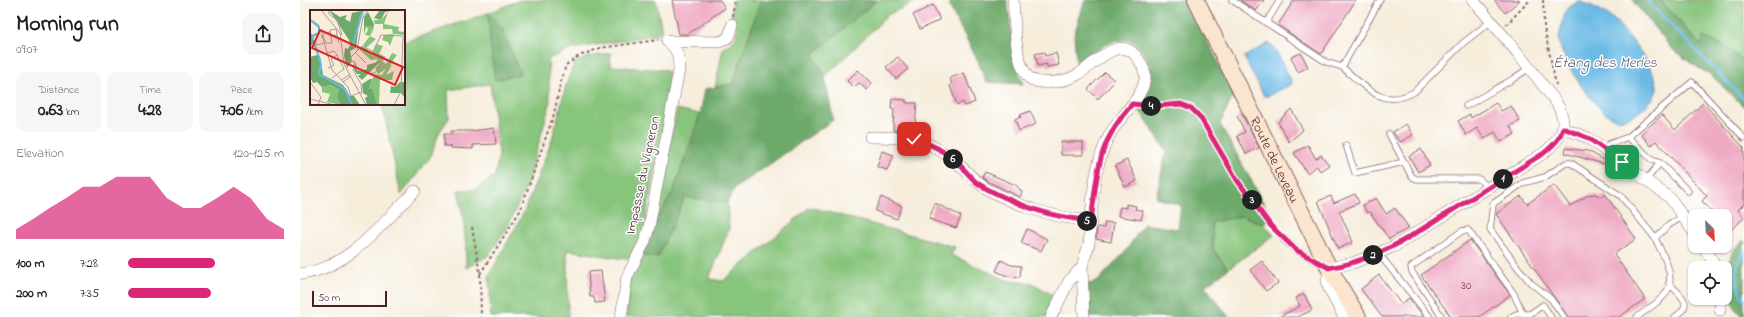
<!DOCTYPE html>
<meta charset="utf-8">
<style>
:root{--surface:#fff;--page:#f6f6f6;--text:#202124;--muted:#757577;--accent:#db2777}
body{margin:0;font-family:"Indie Flower",sans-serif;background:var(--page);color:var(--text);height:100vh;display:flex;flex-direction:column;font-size:15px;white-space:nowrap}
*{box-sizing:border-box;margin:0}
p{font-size:13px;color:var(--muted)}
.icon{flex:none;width:22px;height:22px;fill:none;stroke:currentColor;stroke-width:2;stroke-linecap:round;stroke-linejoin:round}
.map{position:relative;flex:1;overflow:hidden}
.drawer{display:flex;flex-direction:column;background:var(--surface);width:300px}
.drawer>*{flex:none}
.needle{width:26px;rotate:156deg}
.controls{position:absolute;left:1388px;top:209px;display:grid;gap:8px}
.controls a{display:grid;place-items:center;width:44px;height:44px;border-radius:8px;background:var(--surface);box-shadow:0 1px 3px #0004;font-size:20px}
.scale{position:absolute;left:12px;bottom:10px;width:75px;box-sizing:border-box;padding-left:4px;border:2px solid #4a1f2b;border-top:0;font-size:11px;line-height:14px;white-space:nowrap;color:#4a1f2b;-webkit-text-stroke:3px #fff;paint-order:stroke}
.pin{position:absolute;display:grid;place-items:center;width:34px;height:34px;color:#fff;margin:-17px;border-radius:8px;box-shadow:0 2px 6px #0006}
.km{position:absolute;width:20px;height:20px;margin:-10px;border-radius:50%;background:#222;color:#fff;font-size:11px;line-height:20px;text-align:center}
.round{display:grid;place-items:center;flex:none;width:42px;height:42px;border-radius:12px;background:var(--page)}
.head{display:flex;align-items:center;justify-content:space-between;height:68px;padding:0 16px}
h1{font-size:22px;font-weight:700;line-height:30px}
.stats{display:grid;grid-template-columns:repeat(3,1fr);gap:6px;height:68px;padding:4px 16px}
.stats div{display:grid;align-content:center;border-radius:10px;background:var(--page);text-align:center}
.stats b{font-size:17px;font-weight:700}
.stats small{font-size:11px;font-weight:400}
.stats p{font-size:11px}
.chart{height:112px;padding:8px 16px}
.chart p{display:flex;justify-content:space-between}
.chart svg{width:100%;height:72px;margin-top:4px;fill:var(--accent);opacity:.7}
ul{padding:0 16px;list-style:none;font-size:13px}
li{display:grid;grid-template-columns:64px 48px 1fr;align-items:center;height:30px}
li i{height:10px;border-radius:5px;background:var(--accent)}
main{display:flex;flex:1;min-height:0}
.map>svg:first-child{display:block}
.green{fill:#87c47b;stroke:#687253}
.forest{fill:#6daa6b;stroke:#5c644b}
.water{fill:#6abae5;stroke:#5a6c88}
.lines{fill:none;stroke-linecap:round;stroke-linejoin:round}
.stream{stroke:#6abae5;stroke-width:3}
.building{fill:#efabc4}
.lane-casing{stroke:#866769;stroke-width:7}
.street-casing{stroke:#866769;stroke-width:12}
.secondary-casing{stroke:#866769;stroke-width:18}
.path{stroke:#866769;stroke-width:2;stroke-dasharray:3 3;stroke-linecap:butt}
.lane{stroke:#fff;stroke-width:5.5}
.street{stroke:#fff;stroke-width:11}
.secondary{stroke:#fbe5cf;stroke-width:16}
.route-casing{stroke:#fff;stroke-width:8}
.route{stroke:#db2777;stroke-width:5}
.labels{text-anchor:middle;stroke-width:3;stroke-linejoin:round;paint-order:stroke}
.number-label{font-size:12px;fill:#734251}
.street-label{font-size:14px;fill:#4a1f2b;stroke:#fff}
.water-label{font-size:15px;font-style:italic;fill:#575d75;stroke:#fff}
.inset-river{fill:none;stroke:#6abae5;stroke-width:2}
.inset-road{fill:none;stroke:#b19b95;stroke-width:1}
.view{fill:#d62828;fill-opacity:0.15;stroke:#d62828;stroke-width:2}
.inset-edge{fill:none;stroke:#4a1f2b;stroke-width:2}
</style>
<main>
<section class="drawer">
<div class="head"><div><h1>Morning run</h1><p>09:07</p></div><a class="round"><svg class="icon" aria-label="share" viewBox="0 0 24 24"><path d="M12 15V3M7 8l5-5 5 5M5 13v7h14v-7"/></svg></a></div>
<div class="stats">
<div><p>Distance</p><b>0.63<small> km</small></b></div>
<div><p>Time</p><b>4:28</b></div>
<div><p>Pace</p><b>7:06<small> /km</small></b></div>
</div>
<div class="chart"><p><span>Elevation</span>120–125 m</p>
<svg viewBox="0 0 160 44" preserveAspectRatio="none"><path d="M0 44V38L10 32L20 25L30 19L40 12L50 12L60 6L70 6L80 6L90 19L100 25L110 25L120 19L130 12L140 19L150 32L160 38V44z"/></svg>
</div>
<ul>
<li><b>100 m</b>7:28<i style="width:56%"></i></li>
<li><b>200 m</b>7:35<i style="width:53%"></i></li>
</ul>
</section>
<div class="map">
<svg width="1444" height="317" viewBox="0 0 1444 317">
<rect width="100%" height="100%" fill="#fff"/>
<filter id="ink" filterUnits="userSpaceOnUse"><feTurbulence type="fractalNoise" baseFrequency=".025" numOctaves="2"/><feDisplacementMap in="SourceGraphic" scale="8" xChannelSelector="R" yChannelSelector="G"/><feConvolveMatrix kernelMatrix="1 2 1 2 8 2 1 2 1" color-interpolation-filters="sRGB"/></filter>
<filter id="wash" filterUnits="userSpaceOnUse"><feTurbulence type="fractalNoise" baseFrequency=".012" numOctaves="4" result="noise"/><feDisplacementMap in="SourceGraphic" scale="16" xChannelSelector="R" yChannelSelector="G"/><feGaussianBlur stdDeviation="0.9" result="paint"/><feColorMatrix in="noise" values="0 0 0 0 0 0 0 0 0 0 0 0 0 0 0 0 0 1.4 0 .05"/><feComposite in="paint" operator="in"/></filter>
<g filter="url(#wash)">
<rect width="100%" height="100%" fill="#f6eddb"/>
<path class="green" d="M 220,0 L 356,0 L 362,31 L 354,35 L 272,49 L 248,59 L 250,104 L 226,187 L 207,228 L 188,256 L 166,268 C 166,243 164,216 158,190 L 174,190 L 195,176 L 199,154 L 190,84 L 148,90 L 149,118 L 139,133 L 131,156 L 101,195 L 82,104 L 104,104 L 104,42 L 188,13 Z
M 433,0 L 461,0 L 433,84 L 415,87 L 423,48 C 433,43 437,38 438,27 L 431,20 Z
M 577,0 L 619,0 L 589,14 L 525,77 L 512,54 Z
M 1360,0 L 1444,0 L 1444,61 L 1424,46 L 1403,37 L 1402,46 Z
M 311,53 L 310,66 L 366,70 L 373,81 L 342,238 L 330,260 L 267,250 L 268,317 L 191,317 L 189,276 L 224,212 L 252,140 L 266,85 L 274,63 L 288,57 Z
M 377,109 L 400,114 L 373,192 L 354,224 Z
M 385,197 L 427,203 L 429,229 L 409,279 L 423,281 L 510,207 L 655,247 L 651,255 L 709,281 L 732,283 L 756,297 L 746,317 L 326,317 L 329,282 L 341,256 L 358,257 Z
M 943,216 L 963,224 L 974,235 L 928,269 L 913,249 L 912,222 Z"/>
<path class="forest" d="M 461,0 L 577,0 L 513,54 L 525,77 L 533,120 L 434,189 L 427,203 L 385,197 L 358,257 L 341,256 L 354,224 L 373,192 L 392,142 L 400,114 L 405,89 L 433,84 Z
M 652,0 L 707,0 L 717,67 L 723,84 L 686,82 L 677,59 L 649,6 Z
M 785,0 L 887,0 L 934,94 L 920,124 L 973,220 L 963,224 L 943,216 L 912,222 L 913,249 L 928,269 L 905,286 L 929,317 L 787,317 L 785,285 L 797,282 L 825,252 L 844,224 L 878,229 L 881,205 L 856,198 L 866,151 L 838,108 C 844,98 852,86 851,74 C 850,63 840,42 828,40 C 820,39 807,43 801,48 C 792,54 784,63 777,71 L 774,35 Z
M 1332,0 L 1360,0 L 1401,46 L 1403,37 L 1424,46 L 1444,61 L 1444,107 L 1411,75 L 1392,64 L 1372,49 Z
M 188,13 L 203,30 L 220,74 L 195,80 L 190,42 Z
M 1444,240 L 1444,317 L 1442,317 L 1433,305 L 1425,271 L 1433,250 Z"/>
<path class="water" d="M 1280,2 C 1292,5 1302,10 1312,18 C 1325,29 1359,72 1357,89 C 1356,96 1350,102 1345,107 C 1340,111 1337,115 1330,117 C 1325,119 1319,121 1313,118 C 1292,107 1264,64 1259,42 C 1258,36 1262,27 1263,21 C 1265,10 1269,5 1280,2 Z
M 969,43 L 975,49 L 992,82 L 992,84 L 968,96 L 964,96 L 944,57 Z"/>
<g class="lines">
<path class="stream" d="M 1346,0 L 1444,99
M 1444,251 L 1436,267 L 1438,288 L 1444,300"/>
</g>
<g id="blocks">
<path class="building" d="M 372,0 L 420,0 L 425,8 L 388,34 L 379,34 Z
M 940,0 L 964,0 L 956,11 Z
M 994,0 L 1056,0 L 1021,54 L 978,25 Z
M 1194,0 L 1220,0 L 1205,13 Z
M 633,5 L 640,20 L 620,29 L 613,15 Z
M 744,52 L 745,56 L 756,53 L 759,65 L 747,67 L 747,64 L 738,66 L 735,54 Z
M 1001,53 L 1008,67 L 998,72 L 991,57 Z
M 598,57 L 608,69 L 596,79 L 586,67 Z
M 558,70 L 572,84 L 567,90 L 559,83 L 554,87 L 547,81 Z
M 805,72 L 815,81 L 798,99 L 788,89 Z
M 664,73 L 675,102 L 665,106 L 663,102 L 657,105 L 650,86 L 652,85 L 650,78 Z
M 592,99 L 606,100 L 606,103 L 617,103 L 615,126 L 610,128 L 610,132 L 593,130 L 594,109 L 591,109 Z
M 1196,103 L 1201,111 L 1211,106 L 1220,121 L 1210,126 L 1215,134 L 1201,142 L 1195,132 L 1184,139 L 1177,128 L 1166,135 L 1158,121 L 1170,114 L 1171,118 Z
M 1403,103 L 1444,148 L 1444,204 L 1438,210 L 1444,218 L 1425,235 L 1425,216 L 1416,216 L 1402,201 L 1407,196 L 1356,141 L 1351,146 L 1341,134 L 1362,115 L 1375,130 Z
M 991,109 L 1003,130 L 989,142 L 978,122 Z
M 730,111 L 736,124 L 719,131 L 715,119 L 721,117 L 720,115 Z
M 942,114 L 959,148 L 946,154 L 937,136 L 945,132 L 937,116 Z
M 1106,124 L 1113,135 L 1100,142 L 1093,132 Z
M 194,128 L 196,144 L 173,145 L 173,149 L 151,148 L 151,146 L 144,146 L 144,134 L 151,134 L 151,131 L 172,131 Z
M 761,142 L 783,142 L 783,155 L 761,155 Z
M 1008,145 L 1016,159 L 1021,155 L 1029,165 L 1020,171 L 1017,166 L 1007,173 L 994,153 Z
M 1266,148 L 1288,151 L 1306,161 L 1304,164 L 1265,153 Z
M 1121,149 L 1130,165 L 1118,172 L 1109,156 Z
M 582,151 L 594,155 L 587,170 L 577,167 Z
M 827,160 L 837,181 L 825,187 L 815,166 Z
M 685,172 L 716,185 L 722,192 L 720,197 L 687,181 L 682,177 Z
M 1254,185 L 1270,206 L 1288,195 L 1295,194 L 1301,197 L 1305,194 L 1336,239 L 1314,254 L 1345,299 L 1319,317 L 1268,317 L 1196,214 L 1221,196 L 1227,204 Z
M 1055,194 L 1059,203 L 1039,211 L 1053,242 L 1038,249 L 1018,201 L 1031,196 L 1034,203 Z
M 581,197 L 602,206 L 597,219 L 575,211 Z
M 1076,198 L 1086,214 L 1095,208 L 1109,228 L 1089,239 L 1070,212 L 1067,213 L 1063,205 Z
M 635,203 L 661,216 L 656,228 L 629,219 Z
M 826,204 L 836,206 L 835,209 L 843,211 L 841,220 L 818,216 L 820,207 L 826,208 Z
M 805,222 L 814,223 L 811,242 L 796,239 L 797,227 L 804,228 Z
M 727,229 L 747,239 L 741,251 L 721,243 Z
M 1170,240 L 1210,295 L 1179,317 L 1151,317 L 1121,275 Z
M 701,260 L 711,265 L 721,266 L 720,277 L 707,276 L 696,271 Z
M 962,261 L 978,283 L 966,291 L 950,270 Z
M 301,271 L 305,302 L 295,303 L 294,297 L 290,297 L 288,272 Z
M 1079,275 L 1101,304 L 1109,298 L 1124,317 L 1082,317 L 1061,289 Z
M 1004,294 L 1012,310 L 998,317 L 979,317 L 1000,306 L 996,298 Z"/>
</g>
</g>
<g filter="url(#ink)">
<use href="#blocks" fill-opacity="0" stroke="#866769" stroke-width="1"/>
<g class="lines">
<g class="lane-casing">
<path id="lane" d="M 932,0 L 1026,62 L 1042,67
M 1080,0 L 1042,67 C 1065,86 1082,110 1114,92 L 1163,43 L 1190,22
M 966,23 L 980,0
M 1166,106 L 1213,79 L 1229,68
M 1089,134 L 1112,177 L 1117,179 L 1179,179 L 1189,188
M 1328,137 L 1352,160 L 1360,163 L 1388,191
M 1046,145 L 1055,173 L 1104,162
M 1303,149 L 1309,144 L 1328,137 L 1392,82 L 1444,138
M 1346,180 L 1360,163
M 983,239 L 996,250 L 1023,265
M 1078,253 L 1130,317
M 1369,283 C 1381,297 1395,303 1375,317
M 1142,317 L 1112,272 L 1111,267 L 1162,231 L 1168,230 L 1214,294 L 1223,314
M 1211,317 L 1216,314 L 1230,314 L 1243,305 L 1251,317
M 1264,317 L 1251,299 L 1231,283 L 1219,269 L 1192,232 L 1190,229 L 1193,204 L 1194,203 L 1223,183 L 1245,177 L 1266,163 L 1271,163 L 1321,196 L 1355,238 L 1369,225 L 1384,216
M 1337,317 C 1345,311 1361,301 1366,293 C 1377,276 1362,254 1355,238"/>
</g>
<g class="street-casing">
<path id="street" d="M 713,0 C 715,21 714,56 726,74 C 734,88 765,82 777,75 C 793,66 818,34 836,56 C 840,61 844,68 845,75 C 847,93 819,118 810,134 C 792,167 792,207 789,244 L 782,267 L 769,281 L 751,317
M 367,41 L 418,42 C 429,40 430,35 432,25
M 1263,128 L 1288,138 L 1370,198 L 1395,234
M 570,137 C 609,137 627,137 657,163 C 668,172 675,182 687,189 C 722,208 752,217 791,221
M 1403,246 L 1414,263 L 1415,268
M 782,267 L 784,317
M 0,274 C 49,269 82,223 115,191
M 1420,298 L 1420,310
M 321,317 L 327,277 L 345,241 L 349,227 L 379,70 C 379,57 378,49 367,41
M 1044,317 L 1029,289 L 1027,283 L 1029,268 L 1053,263 L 1095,246 L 1244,153 C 1262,137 1270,126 1256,102 L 1217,52 L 1173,0"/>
</g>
<g class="secondary-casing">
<g id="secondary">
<path id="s1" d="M 896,0 L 1029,268 L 1058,317"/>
</g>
</g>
<path class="path" d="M 1243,0 L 1244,27 L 1256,85
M 433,17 L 436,0
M 1206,25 L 1230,0
M 843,105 L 856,106 L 881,104 L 891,108 L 900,117 L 937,180 L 978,233
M 172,227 L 180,274 L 181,317
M 180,274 L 220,211 L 254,114 L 260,85 L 266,65 L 279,56 L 300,48 L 358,40"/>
<use href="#lane" class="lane"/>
<use href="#street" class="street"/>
<use href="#secondary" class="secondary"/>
</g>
</g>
<g class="lines" filter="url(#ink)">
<g class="route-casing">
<path id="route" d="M 614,139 C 631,143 646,152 659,164 C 665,170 669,176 676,182 C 685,189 695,193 706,198 C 736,212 758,217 791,221 C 798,171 796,145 832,104 L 856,106 L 881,104 L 891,108 L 900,117 L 937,180 L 971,226 L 996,250 L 1029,268 C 1037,266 1046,265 1054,262 C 1074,256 1093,247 1111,236 L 1244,153 C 1253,145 1260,140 1263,128 L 1288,138 L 1322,162"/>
</g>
<use href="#route" class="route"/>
</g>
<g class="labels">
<g class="number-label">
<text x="1166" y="289">30</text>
</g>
<g class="street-label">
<text dy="5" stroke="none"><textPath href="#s1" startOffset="178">Route de Leveau</textPath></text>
<text transform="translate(342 175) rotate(-78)" y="5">Impasse du Vigneron</text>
</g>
<g class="water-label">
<text x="1305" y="67">Étang des Merles</text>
</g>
</g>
<g transform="translate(10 10)">
<rect width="95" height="95" fill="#f6eddb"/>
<path d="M 78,2 L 74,14 L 89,17 L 88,21 L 93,22 L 95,20 L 95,25 L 84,24 L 80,36 L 78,32 L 72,30 L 74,25 L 83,24 L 82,19 L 73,19 L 73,14 L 65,14 L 64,10 L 71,10 ZM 56,16 L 61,16 L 63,20 L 60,26 L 66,29 L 56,38 L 53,35 L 60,26 L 55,25 L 58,20 ZM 66,34 L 73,36 L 69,44 L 75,47 L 72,51 L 76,54 L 82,43 L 87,45 L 84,49 L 81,47 L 84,49 L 80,56 L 82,55 L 76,65 L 84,61 L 82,70 L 70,70 L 69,95 L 64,92 L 62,80 L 58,80 L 58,76 L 65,64 L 72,65 L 76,59 L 68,64 L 65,58 L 70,53 L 66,52 L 68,49 L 61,50 L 49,39 L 53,36 L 62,43 ZM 21,75 L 29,80 L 28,86 L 31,95 L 17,92 L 20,84 L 12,82 L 12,77 Z" fill="#87c47b"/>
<path d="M 19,0 L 30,7 L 37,5 L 35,9 L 40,12 L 42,3 L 55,0 L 50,6 L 46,38 L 40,41 L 42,51 L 37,58 L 34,46 L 35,38 L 38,39 L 40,35 L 39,30 ZM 70,0 L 87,0 L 75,2 L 71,10 L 64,8 ZM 58,2 L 64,14 L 63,20 L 61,16 L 56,16 L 54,25 L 54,7 ZM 0,8 L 9,15 L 10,23 L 3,27 L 9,46 L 3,33 L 0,38 L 0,21 L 2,25 L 9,22 L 8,16 ZM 7,45 L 10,46 L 13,65 L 33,75 L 40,86 L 44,86 L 50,95 L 31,95 L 27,86 L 29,80 L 21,75 L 12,77 L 7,72 L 3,73 L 0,67 L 0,47 ZM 71,51 L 52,70 L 48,66 L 51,64 L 47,64 L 44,60 L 46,52 L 47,60 L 51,61 L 57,59 L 57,55 ZM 60,69 L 62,69 L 58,79 L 62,79 L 67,95 L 57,95 L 55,88 L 58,86 L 53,83 L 52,74 ZM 90,72 L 95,72 L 94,87 L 91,83 L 80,83 L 81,76 L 85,77 Z" fill="#6daa6b"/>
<path class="inset-river" d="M 0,10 L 9,17 L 9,23 L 3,26 L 3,30M 43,34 L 53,0M 5,35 L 11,54 L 9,64 L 35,79 L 42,95"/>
<path class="inset-road" d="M 11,0 L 30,23 L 34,54 L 56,95M 19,0 L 19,4 L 27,10 L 32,25M 11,21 L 22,60 L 38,77 L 41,86 L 51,82M 27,25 L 26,19 L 20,20 L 21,26 L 27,25 L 29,33M 11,27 L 13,27 L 16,33 L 22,33 L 20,22 L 14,23 L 13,27M 5,30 L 7,35 L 14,33M 47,40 L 53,7 L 58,0M 45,42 L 56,53M 63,42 L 71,25 L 93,26 L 91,81 L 84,95M 17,43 L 24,41 L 27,45 L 21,49 L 24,55 L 18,58M 22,68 L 34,59 L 27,45M 31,70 L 39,65 L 40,67 L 33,72M 0,72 L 11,87 L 8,95M 52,84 L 51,74 L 43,60 L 45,52 L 38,50 L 52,36 L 75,47 L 65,63 L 61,63M 0,89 L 25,95"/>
<path class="view" d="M 10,20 L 93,57 L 85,75 L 2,38 Z"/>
<rect width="95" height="95" class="inset-edge"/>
</g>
</svg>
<div class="controls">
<a><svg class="needle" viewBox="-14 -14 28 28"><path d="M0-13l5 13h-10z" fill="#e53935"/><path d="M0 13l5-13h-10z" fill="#757577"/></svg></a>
<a><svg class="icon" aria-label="locate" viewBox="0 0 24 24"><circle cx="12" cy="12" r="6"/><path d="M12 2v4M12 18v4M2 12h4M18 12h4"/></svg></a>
</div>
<div class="scale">50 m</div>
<div class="pin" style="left:1322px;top:162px;background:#1e9e55"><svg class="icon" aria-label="arrive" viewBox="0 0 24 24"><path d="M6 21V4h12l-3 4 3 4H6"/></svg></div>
<div class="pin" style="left:614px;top:139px;background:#d93025"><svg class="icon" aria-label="check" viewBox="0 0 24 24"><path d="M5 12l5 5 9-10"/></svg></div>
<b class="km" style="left:1203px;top:179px">1</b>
<b class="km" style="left:1073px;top:255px">2</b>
<b class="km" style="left:952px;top:200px">3</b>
<b class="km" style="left:851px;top:106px">4</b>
<b class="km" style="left:787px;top:221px">5</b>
<b class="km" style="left:653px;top:159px">6</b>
</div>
</main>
